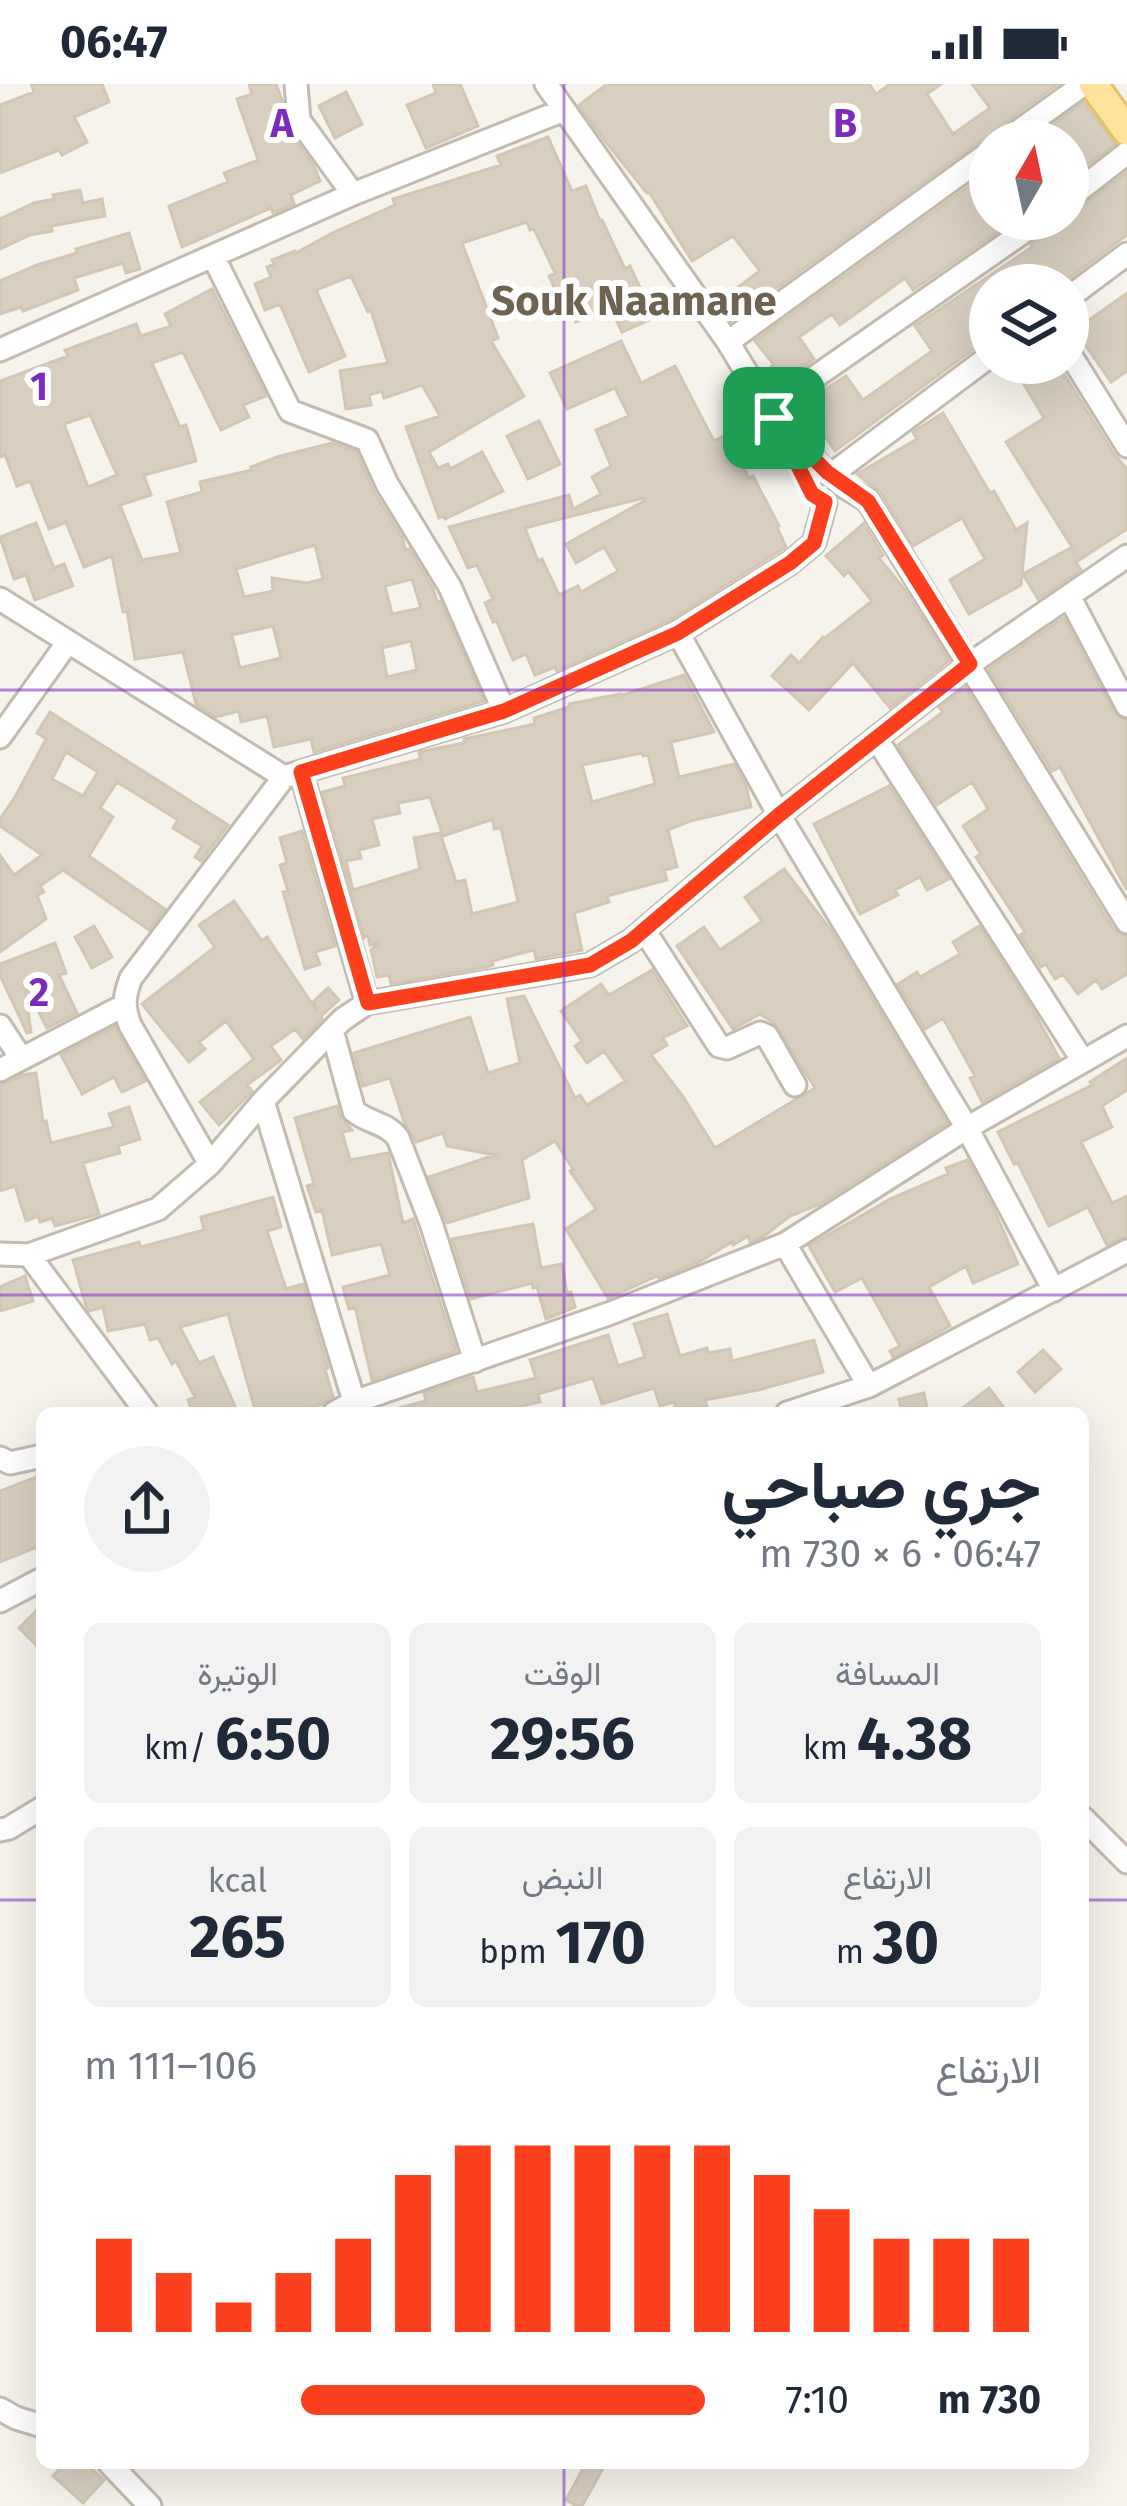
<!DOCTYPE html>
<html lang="ar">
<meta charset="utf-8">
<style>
:root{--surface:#fff;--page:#f2f2f3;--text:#1f2937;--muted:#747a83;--accent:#fc3f1d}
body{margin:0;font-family:"Fira Sans",Vazirmatn,sans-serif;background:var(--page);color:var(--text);direction:rtl;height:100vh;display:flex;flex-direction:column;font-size:45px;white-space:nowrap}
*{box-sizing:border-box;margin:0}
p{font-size:39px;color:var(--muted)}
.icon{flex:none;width:66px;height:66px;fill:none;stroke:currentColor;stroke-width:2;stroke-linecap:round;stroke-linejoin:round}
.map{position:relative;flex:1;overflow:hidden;direction:ltr}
.drawer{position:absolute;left:36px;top:1323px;width:1053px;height:1062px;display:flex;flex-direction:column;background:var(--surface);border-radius:18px;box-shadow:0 12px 48px #0002;direction:rtl}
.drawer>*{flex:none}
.needle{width:78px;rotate:9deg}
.controls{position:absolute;left:969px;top:36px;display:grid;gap:24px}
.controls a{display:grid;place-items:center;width:120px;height:120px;border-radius:50%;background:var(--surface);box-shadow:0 12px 48px #0002;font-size:60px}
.pin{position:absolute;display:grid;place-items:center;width:102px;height:102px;color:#fff;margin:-51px;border-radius:24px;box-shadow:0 6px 18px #0006}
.round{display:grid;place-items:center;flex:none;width:126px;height:126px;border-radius:63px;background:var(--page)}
.summary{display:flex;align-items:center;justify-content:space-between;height:204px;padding:0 48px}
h1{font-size:66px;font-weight:700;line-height:90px}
.figures{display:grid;grid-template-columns:repeat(3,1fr);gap:18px;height:204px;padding:12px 48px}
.figures div{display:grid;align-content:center;border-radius:18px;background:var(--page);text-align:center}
.figures b{font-size:60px;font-weight:700}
.figures small{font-size:33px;font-weight:400}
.figures p{font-size:33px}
.chart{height:336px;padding:24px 48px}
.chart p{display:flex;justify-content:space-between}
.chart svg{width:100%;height:216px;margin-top:12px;stroke:var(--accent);stroke-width:6}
ul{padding:0 48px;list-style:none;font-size:39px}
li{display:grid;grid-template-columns:192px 144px 1fr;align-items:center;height:90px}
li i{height:30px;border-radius:15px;background:var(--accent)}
.status{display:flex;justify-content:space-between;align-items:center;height:84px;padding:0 60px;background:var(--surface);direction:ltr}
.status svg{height:33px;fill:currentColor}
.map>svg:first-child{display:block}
.building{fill:#d8cfc1;stroke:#d3c7b4;stroke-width:3;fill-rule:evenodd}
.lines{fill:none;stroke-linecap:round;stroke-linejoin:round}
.minor-casing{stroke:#c2bbae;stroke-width:27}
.major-casing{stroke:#e6c16a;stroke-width:33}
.minor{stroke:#fff;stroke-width:21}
.major{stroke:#ffe39c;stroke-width:27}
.route-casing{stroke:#fff;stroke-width:24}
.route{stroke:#fc3f1d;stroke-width:15}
.grid{fill:none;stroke:#7b2cbf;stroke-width:3;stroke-opacity:0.55}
.labels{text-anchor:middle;stroke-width:12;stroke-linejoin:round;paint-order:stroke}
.district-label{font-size:42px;font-weight:bold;fill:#6e6250;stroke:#fff}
.grid-label{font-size:39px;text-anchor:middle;font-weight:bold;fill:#7b2cbf;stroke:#fff;stroke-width:12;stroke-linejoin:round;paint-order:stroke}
</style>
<div class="status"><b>06:47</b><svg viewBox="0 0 49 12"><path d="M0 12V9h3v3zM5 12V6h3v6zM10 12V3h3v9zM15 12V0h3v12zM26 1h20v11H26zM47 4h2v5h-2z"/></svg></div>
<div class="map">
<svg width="1127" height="2422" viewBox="0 0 1127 2422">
<rect width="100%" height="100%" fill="#f6f3ec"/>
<path class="building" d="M 31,0 L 102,0 L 109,18 L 74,33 L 87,58 L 62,71 L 59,66 L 0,89 L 0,21 L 34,8 Z
M 249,0 L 276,0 L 282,16 L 286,44 L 314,82 L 320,97 L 291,111 L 294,120 L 273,129 L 271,124 L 182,163 L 169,122 L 228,98 L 224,89 L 258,76 L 237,15 L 252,10 Z
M 433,0 L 460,0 L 478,42 L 426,64 L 407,21 L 436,9 Z
M 607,0 L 869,0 L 876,10 L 890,0 L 941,0 L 927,10 L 953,50 L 990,24 L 972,0 L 1058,0 L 996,45 L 991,53 L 981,56 L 731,237 L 718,218 L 760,187 L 733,152 L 692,177 L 649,108 L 647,109 L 602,53 L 579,21 Z
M 346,8 L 362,40 L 335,54 L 319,22 Z
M 1084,18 L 1115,60 L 1084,83 L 1080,78 L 1068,86 L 1068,57 L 1031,57 Z
M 548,53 L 572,107 L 586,102 L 600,137 L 602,136 L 625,185 L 630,182 L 654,234 L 622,248 L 610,223 L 576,238 L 565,211 L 559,214 L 549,192 L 555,189 L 534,145 L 530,146 L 527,138 L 462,159 L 498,254 L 491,257 L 524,312 L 429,368 L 438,384 L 448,380 L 450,385 L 482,368 L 503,407 L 445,435 L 443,432 L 439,434 L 406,343 L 440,332 L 422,301 L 384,314 L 382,307 L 369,311 L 371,321 L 346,325 L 340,287 L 388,279 L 371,227 L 368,228 L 351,192 L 316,206 L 345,272 L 309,288 L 280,220 L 265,226 L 255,200 L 271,193 L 267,183 L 274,180 L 272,176 L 295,167 L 296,169 L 332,149 L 395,121 L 393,115 L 501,81 L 497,72 Z
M 990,87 L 990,135 L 1016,135 L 913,206 L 905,194 L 840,241 L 832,230 L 799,253 L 814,275 L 773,304 L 764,288 L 774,281 L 755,257 Z
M 1127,88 L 1127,151 L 1060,201 L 990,201 L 990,253 L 835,367 L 802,320 L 846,292 L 863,316 L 932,267 L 915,242 L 1032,163 L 1031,161 L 1051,147 L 1057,135 L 1068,135 L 1068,130 L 1077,127 Z
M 80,106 L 83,119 L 102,115 L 105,132 L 51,142 L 52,147 L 30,151 L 0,165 L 0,135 L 34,119 L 54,115 L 53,111 Z
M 129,149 L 140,185 L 126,189 L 123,179 L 74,194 L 78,206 L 23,227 L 21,223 L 0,230 L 0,197 L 37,181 L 77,169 L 76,165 Z
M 212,205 L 266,312 L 243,321 L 249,333 L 221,346 L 183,268 L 152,279 L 180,343 L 186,341 L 196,377 L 144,391 L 151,411 L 120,421 L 142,476 L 181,469 L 167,418 L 202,408 L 200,398 L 252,386 L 251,383 L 277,373 L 332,359 L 356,368 L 374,408 L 403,455 L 405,466 L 409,465 L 433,504 L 437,518 L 440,517 L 484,617 L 314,668 L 311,655 L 274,663 L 267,632 L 241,638 L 239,627 L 216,633 L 196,620 L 183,568 L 135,575 L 127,527 L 123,528 L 112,472 L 84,483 L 66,438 L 49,445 L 30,397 L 17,402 L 5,371 L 0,373 L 0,297 L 68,272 L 65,266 L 136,240 L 141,252 L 171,242 L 165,230 ZM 90,331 L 117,391 L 88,403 L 64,340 ZM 315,461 L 323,495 L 307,499 L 272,494 L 273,507 L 244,513 L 236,485 ZM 412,495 L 421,524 L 392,530 L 385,502 ZM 273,542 L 281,574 L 240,584 L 232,551 ZM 411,557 L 417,586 L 387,593 L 382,564 Z
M 1127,209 L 1127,287 L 1111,298 L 1075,246 Z
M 621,257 L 641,299 L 675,282 L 714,357 L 726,351 L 749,394 L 753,392 L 779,442 L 777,443 L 786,463 L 671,536 L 557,587 L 555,583 L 535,591 L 526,570 L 513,576 L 496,536 L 493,538 L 485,519 L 493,515 L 477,481 L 468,484 L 449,443 L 569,411 L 573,425 L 601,410 L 592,393 L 611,382 L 596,346 L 629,332 L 615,304 L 567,325 L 550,289 ZM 643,414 L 644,417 L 566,460 L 576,479 L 604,463 L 618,487 L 581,508 L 578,502 L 559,511 L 542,475 L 538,477 L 525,444 Z
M 1024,279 L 1057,279 L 1114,370 L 1127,385 L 1127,445 L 1076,478 L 1081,486 L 1038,515 L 1023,490 L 1072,463 L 1006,358 L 1044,334 L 1015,285 Z
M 943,329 L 990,409 L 994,407 L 1016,446 L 1027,439 L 1021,501 L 969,530 L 950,496 L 985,475 L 962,434 L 913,462 L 881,409 L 857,390 L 917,355 L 913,348 Z
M 539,337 L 560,380 L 528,395 L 507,352 Z
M 36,439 L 54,484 L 64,480 L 73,502 L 35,516 L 26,491 L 14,495 L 0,453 Z
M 864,439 L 883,471 L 879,474 L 906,507 L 949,577 L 890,624 L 853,579 L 809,626 L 772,592 L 791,571 L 799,579 L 823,553 L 825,554 L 872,517 L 848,487 L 844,492 L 826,472 Z
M 1064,534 L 1114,629 L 1127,637 L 1127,806 L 1060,683 L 1052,687 L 989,585 Z
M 684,591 L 714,648 L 671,658 L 679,693 L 734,680 L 746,702 L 751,723 L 690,737 L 668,746 L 677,783 L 664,786 L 667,796 L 607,812 L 609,818 L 574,829 L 582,866 L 536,875 L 534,866 L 492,877 L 493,881 L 487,883 L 391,900 L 389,891 L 377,893 L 371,866 L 380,858 L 370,861 L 368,852 L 364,854 L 322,708 L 345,702 L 343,694 L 421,675 L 419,668 L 464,659 L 464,655 L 535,640 L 534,634 L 569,623 L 569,620 L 620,610 L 620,612 ZM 642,669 L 643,672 L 648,671 L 655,700 L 592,718 L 582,681 ZM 430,713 L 443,752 L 493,735 L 494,745 L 501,744 L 518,818 L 472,830 L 465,796 L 456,798 L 440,749 L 414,754 L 420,785 L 353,806 L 346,777 L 361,774 L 359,766 L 379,761 L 372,735 L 400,729 L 398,719 Z
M 965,603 L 1114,846 L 1127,853 L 1127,890 L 1102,905 L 1096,896 L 1078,910 L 1063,890 L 1055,895 L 1046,880 L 1041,883 L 1020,851 L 1025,848 L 976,773 L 981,770 L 963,742 L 988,725 L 972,698 L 937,721 L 898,661 L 943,628 L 939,623 Z
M 50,628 L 228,741 L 201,777 L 195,773 L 202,762 L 173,744 L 178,736 L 117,698 L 100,724 L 113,733 L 89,772 L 165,825 L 149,846 L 63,786 L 40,802 L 44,808 L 37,811 L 46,835 L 0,868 L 0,771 L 14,791 L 42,771 L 0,742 L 0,735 L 15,713 L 46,655 L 37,649 ZM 66,668 L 98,688 L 83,712 L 52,695 Z
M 889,702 L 949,795 L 927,806 L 920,793 L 895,806 L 898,811 L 860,830 L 814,740 Z
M 302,747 L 335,862 L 315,868 L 320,880 L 305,885 L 283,808 L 288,807 L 280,781 L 287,779 L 280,754 Z
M 784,785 L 830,845 L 947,1039 L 818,1121 L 790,1132 L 763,1153 L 750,1158 L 748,1152 L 733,1161 L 732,1158 L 697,1179 L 659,1194 L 657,1192 L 608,1214 L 566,1145 L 596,1125 L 570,1087 L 573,1085 L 555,1057 L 522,1076 L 529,1114 L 447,1139 L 429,1093 L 495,1071 L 447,1062 L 443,1049 L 416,1058 L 404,1038 L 390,994 L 363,1002 L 354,969 L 470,933 L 488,989 L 520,979 L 507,915 L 524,912 L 575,1014 L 580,1011 L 587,1021 L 625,997 L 604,967 L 587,979 L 575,962 L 582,957 L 561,927 L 601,900 L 609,911 L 652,886 L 687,942 L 663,954 L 667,961 L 651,971 L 682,1011 L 715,1064 L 815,1004 L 774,939 L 760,930 L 733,945 L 677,862 L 704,843 L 720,866 L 762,837 L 745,813 Z
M 234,817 L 262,857 L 267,853 L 317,927 L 314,917 L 328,904 L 339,916 L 321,932 L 322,935 L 303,955 L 295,945 L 271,962 L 281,976 L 247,1001 L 252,1007 L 219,1041 L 200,1018 L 254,975 L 226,937 L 199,958 L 205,965 L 189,978 L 142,920 L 215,863 L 199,841 Z
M 94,842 L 112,873 L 92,884 L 75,853 Z
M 979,842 L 1034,928 L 1059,974 L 982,1018 L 970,994 L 975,992 L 943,934 L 925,945 L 898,900 L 917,888 L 920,893 L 960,870 L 953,858 Z
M 55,859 L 66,889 L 59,891 L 77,929 L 47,944 L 24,900 L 31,948 L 27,949 L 0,891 L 0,880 Z
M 115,943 L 145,997 L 122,1008 L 114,993 L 82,1010 L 61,971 Z
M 1127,974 L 1127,1006 L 1102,1022 L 1112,1043 L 1081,1058 L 1112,1119 L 1127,1112 L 1127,1152 L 1107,1161 L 1088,1123 L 1049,1142 L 1018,1079 L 1014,1080 L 998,1048 L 1092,1001 L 1090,998 Z
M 36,989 L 43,1038 L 46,1037 L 51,1059 L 114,1043 L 109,1030 L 129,1023 L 140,1055 L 118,1062 L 120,1069 L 83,1079 L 99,1130 L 55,1142 L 52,1134 L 40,1138 L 38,1132 L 26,1137 L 15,1102 L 0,1107 L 0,1001 L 23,991 Z
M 337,1022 L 340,1032 L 352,1046 L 342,1048 L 350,1076 L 388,1069 L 403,1139 L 413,1135 L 456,1267 L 372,1296 L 355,1223 L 349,1225 L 343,1203 L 390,1191 L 381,1160 L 332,1171 L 322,1126 L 316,1128 L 307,1102 L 314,1100 L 295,1034 Z
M 967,1076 L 994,1126 L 1018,1180 L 973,1199 L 966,1182 L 929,1203 L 950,1242 L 893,1273 L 890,1267 L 900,1262 L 862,1194 L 835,1208 L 809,1162 L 890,1115 L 948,1090 L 946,1084 Z
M 273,1113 L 281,1143 L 267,1147 L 286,1205 L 303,1200 L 328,1284 L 325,1285 L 333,1313 L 322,1320 L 291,1329 L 256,1329 L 228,1230 L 180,1243 L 199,1279 L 213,1273 L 238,1329 L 193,1329 L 188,1316 L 195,1313 L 176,1277 L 172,1280 L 158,1254 L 150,1256 L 145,1240 L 108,1247 L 103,1223 L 89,1227 L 86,1222 L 73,1176 L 139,1158 L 141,1163 L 204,1146 L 201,1133 Z
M 533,1140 L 541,1184 L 562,1180 L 567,1209 L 571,1208 L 575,1223 L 546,1235 L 537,1203 L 533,1204 L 532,1199 L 471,1215 L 452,1155 Z
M 25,1192 L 33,1217 L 0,1227 L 0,1203 Z
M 667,1230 L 680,1272 L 707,1264 L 708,1269 L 730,1265 L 732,1277 L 814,1256 L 823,1288 L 758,1306 L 705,1316 L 707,1322 L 685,1329 L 677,1329 L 674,1318 L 660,1322 L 654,1304 L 602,1320 L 593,1294 L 538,1310 L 540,1318 L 492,1329 L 399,1329 L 399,1324 L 426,1317 L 424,1309 L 473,1293 L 477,1308 L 536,1294 L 530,1276 L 608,1251 L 618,1282 L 645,1273 L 634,1240 Z
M 1043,1266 L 1061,1285 L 1035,1308 L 1018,1288 Z
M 989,1304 L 1008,1329 L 956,1329 Z
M 924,1309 L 928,1329 L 902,1329 L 899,1315 Z
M 42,1391 L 42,1461 L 0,1478 L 0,1407 Z
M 42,1521 L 42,1567 L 19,1544 Z
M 65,2379 L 85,2379 L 104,2396 L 83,2419 L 53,2392 Z
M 586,2379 L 606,2379 L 582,2422 L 577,2422 L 566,2416 Z"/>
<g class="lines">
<g class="minor-casing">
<path id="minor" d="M 296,0 L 299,36 L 353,110
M 546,0 L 728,258 L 774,334
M 1005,57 L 1084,0
M 1068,115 L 1127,69
M 213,172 L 290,327 L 367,356 L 387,400 L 450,503 L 504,627
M 1068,214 L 1127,170
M 728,258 L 990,68
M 0,266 L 353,110 L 564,26
M 1068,267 L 1127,362
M 769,325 L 1042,135
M 832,390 L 990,272
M 840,400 L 868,417 L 1127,838
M 810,402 L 774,334 L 827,389
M 1069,512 L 1127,622
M 0,515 L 284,693
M 678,549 L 779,731 L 967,1044 L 1054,1206
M 0,653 L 68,558
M 876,654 L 1083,977
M 301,688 L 367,919
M 644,846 L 719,962 L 727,964 L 760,949 L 767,952 L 795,1001
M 0,942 L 21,974
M 332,946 L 354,1027 C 368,1039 386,1038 398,1054 L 431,1139 L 475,1277
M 0,986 L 123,922
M 263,1017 L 357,1327
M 210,1080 L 130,941 C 123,922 124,912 131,894 L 284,693 L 504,627 L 678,549 L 790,479 L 814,459 L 825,419
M 785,1160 L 869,1302
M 0,1170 L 29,1171 L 158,1125 L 210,1080 L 263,1017 L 342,936 L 367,919 L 590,881 L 631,857 L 779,731 L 970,580 L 1127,472
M 29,1171 L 147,1329
M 334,1329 L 354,1318 L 611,1229 L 785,1160 L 967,1044 L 1127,952
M 787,1329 L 869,1302 L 1127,1167
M 0,1374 L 10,1379 L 42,1372
M 0,1517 L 42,1495
M 1083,1734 L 1127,1778
M 0,1746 L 9,1744 L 42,1724
M 0,2325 L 16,2334 L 42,2342
M 109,2379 L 150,2422"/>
</g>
<g class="major-casing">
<path id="major" d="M 1093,0 L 1127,47"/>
</g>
<use href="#minor" class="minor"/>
<use href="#major" class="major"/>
</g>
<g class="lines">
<g class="route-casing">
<path id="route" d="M 774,334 L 827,388 L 868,417 L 970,580 L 779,731 L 631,857 L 590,881 L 368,919 L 301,688 L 504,627 L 678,549 L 790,479 L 814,459 L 825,418 L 812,410 Z"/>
</g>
<use href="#route" class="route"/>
</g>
<path class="grid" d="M 564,0 L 564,1329M 0,606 L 1127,606M 0,1211 L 1127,1211M 0,1816 L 42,1816M 1083,1816 L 1127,1816M 564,2379 L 564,2422"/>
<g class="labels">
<g class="district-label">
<text x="634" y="231">Souk Naamane</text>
</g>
</g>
<g class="grid-label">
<text x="282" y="53">A</text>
<text x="845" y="53">B</text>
<text x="39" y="316">1</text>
<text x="39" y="922">2</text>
</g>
</svg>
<div class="controls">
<a><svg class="needle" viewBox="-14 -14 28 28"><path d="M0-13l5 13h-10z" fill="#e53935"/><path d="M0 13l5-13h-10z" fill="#747a83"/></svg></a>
<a><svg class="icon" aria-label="layers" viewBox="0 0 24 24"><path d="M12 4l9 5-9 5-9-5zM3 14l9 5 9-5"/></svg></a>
</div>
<div class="pin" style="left:774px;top:334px;background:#1e9e55"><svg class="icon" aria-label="arrive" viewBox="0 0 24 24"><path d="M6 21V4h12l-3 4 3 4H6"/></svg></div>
<section class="drawer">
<div class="summary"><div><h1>جري صباحي</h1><p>06:47 · 6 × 730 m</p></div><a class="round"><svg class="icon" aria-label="share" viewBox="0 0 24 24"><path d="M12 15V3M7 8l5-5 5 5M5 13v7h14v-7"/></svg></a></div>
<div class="figures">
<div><p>المسافة</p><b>4.38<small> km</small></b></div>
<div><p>الوقت</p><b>29:56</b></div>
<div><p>الوتيرة</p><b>6:50<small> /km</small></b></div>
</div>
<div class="figures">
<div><p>الارتفاع</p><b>30<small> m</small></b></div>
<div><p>النبض</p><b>170<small> bpm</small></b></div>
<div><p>kcal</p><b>265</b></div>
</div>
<div class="chart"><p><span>الارتفاع</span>106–111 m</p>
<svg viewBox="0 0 160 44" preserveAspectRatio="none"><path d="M5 44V25M15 44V32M25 44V38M35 44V32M45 44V25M55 44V12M65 44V6M75 44V6M85 44V6M95 44V6M105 44V6M115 44V12M125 44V19M135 44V25M145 44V25M155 44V25"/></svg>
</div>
<ul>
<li><b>730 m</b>7:10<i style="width:65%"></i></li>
</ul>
</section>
</div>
